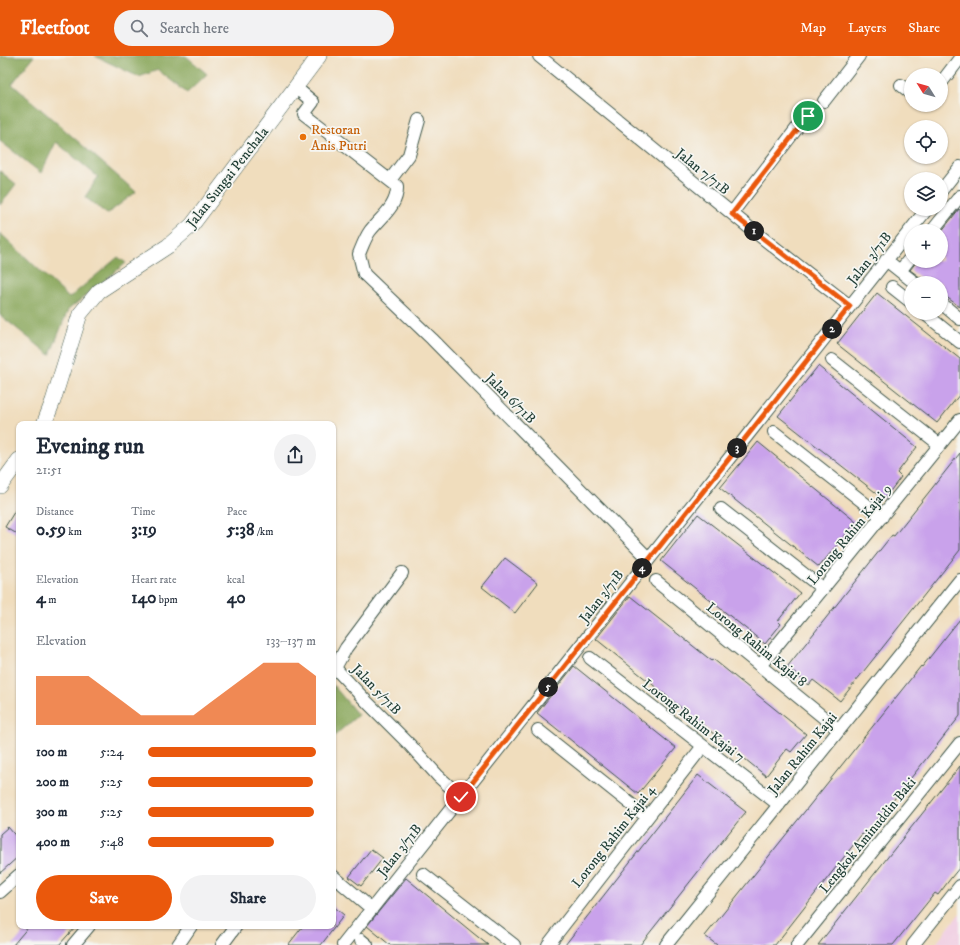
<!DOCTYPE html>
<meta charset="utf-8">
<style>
:root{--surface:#fff;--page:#f2f2f3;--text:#1f2937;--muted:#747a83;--accent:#ea580c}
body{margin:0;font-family:"IM FELL DW Pica",serif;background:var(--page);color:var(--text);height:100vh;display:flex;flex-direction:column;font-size:15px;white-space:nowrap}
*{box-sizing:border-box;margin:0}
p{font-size:13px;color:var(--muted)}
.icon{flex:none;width:22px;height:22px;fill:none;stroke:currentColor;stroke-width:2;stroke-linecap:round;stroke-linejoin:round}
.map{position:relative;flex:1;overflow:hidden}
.details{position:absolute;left:16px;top:365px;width:320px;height:508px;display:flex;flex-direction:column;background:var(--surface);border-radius:8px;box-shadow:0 1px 3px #0004}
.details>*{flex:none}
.needle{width:26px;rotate:307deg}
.fabs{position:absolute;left:904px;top:12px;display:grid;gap:8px}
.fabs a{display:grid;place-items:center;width:44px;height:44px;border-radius:50%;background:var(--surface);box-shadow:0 1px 3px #0004;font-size:20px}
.pin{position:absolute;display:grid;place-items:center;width:34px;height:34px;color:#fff;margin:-17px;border:2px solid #fff;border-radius:50%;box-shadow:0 1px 4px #0007}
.km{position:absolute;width:20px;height:20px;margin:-10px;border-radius:50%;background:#222;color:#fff;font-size:11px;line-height:20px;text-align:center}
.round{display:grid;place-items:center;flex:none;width:42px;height:42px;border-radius:21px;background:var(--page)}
.headline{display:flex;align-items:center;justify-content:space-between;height:68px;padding:0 20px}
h1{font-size:22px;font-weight:700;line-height:30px}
.stats{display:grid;grid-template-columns:repeat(3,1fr);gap:6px;height:68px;padding:4px 20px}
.stats div{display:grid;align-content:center}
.stats b{font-size:17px;font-weight:700}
.stats small{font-size:11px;font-weight:400}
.stats p{font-size:11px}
.chart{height:112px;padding:8px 20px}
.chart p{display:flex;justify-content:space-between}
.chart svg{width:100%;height:72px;margin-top:4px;fill:var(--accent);opacity:.7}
.button{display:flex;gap:8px;margin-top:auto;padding:8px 20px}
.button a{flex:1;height:46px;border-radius:24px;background:var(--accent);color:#fff;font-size:16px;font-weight:700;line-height:46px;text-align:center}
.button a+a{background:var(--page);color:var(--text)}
ul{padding:0 20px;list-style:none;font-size:13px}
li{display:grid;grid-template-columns:64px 48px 1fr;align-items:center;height:30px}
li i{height:10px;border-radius:5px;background:var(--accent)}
header{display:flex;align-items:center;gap:24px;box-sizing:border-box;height:56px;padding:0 20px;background:var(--accent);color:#fff}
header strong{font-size:19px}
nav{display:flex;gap:22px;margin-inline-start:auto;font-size:14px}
.search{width:280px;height:36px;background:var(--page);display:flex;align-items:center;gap:10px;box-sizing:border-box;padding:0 14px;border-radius:22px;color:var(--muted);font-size:15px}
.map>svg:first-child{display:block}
.built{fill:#f1d0e3}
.forest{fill:#86a456;stroke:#527045}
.building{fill:#c9a2eb}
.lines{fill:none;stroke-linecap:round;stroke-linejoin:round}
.minor-casing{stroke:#3e5549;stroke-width:14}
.tertiary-casing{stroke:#3e5549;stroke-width:16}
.minor{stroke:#fff;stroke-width:12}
.tertiary{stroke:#fff;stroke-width:15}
.route-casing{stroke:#fff;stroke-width:8}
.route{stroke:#ea580c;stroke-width:5}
.food-dot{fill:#e8710a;stroke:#f6f6f2;stroke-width:1.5}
.labels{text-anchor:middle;stroke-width:3.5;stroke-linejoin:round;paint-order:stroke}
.food-label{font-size:14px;fill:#c56008;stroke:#f6f6f2;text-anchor:start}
.street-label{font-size:14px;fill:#1f3d34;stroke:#f6f6f2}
</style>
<header>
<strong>Fleetfoot</strong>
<div class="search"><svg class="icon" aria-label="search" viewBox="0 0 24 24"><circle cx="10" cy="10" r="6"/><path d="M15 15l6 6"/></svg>Search here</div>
<nav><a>Map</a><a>Layers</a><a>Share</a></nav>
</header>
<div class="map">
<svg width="960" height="889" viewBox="0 0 960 889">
<rect width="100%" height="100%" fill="#f6f6f2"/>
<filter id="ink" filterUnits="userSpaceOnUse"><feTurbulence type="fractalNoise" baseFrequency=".025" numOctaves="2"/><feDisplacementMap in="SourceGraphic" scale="8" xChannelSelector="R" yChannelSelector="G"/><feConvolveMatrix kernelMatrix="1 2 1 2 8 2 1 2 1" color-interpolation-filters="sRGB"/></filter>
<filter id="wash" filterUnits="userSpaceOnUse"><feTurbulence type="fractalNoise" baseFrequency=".012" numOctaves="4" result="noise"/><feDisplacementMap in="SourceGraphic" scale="16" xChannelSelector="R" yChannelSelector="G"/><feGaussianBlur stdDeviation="0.9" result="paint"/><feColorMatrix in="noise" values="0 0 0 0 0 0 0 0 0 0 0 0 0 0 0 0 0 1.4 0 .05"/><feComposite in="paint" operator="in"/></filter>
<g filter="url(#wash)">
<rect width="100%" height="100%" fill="#f0ddbd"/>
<path class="built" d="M 960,857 L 960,889 L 935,889 Z"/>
<path class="forest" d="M 0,0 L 34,0 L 12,28 L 136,136 L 107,158 L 85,141 L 98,121 L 56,86 L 41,117 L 0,85 Z
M 95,0 L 186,0 L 207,18 L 187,37 L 158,14 L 139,21 Z
M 0,115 L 16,128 L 0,149 Z
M 0,177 L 69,242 L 118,201 L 126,207 L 68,254 L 50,299 L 0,259 Z
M 333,629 L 358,659 L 333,681 Z"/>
<g id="blocks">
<path class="building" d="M 959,153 L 960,154 L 960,251 L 941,237 L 941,227 L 928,227 L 910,214 L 917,205 L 941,205 L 941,176 Z
M 877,237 L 960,303 L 960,338 L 937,367 L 837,288 Z
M 818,310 L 917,391 L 897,417 L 901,421 L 884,443 L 778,360 Z
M 758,386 L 856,466 L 819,511 L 720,432 Z
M 960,397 L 960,494 L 840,645 L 813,624 L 809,629 L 787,611 L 892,479 L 894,480 Z
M 19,448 L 19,479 L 5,471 Z
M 698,458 L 800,537 L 778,565 L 781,568 L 765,588 L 661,505 Z
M 505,502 L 538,527 L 515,557 L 482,531 Z
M 630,540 L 712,605 L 713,603 L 806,678 L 791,696 L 787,693 L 766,720 L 596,583 Z
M 960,563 L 960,660 L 865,780 L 862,778 L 775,889 L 717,889 L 705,880 L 921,610 L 922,611 Z
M 574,610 L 676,692 L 638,738 L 537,657 Z
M 960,710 L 960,811 L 951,822 L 938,839 L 935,837 L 893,889 L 818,889 Z
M 698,719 L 746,756 L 739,764 L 640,889 L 565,889 Z
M 8,771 L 19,784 L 19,800 L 0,817 L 0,778 Z
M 371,793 L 383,802 L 361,830 L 349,821 Z
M 406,822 L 473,877 L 488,889 L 390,889 L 367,870 Z
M 333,850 L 344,859 L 321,889 L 288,889 L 303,870 L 333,870 Z
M 29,870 L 76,870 L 59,889 L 13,889 Z"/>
</g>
</g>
<g filter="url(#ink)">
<use href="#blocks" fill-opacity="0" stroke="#3e5549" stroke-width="1"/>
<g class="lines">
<g class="minor-casing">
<path id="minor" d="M 539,0 L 751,173 L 850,250
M 941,27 L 960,2
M 901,29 L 911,37
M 295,31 L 313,46 L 304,58 L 397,130 C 398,150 381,161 370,175 C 365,182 362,191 359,198 L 364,218 L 432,283 L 649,503
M 824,45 L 859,0
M 390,124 L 409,99 L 419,64
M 941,135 L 960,111
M 732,157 L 807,59
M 932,175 L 960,140
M 886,204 L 915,227
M 900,215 L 911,201
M 892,231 L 911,246
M 941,247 L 960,263
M 924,257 L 960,286
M 832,304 L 940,389
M 774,376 L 882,461
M 721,453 L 823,533
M 402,517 L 346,592 L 335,612 L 368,647 L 410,689 L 438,720 L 461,741
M 656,525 L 839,674
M 590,602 L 779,749
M 760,610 L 960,364
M 538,674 L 647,761
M 423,818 L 514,889
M 333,820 L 372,853
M 0,836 L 19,819
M 361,884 L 367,889
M 73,889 L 89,870
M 178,889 L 191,870
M 222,889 L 236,870
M 343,889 L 927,153
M 548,889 L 703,690
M 666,889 L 960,524
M 797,889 L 960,687
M 913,889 L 960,830"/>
</g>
<g class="tertiary-casing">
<path id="tertiary" d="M 44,368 L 53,345 L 80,258 L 99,235 L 168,190 L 192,169 L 319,0
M 0,430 L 19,404"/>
</g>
<use href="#minor" class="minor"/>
<use href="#tertiary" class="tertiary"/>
</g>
</g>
<g class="lines" filter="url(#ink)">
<g class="route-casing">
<path id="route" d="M 461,741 L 850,250 L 732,158 L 808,60"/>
</g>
<use href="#route" class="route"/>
</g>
<circle class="food-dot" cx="303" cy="81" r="4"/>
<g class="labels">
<g class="food-label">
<text x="311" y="78">Restoran<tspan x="311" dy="16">Anis Putri</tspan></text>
</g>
<g class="street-label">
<text transform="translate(703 115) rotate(39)" y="5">Jalan 7/71B</text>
<text transform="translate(227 121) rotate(-52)" y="5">Jalan Sungai Penchala</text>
<text transform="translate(869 202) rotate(-52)" y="5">Jalan 3/71B</text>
<text transform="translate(511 342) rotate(45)" y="5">Jalan 6/71B</text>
<text transform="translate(849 478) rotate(-51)" y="5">Lorong Rahim Kajai 9</text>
<text transform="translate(601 540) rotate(-52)" y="5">Jalan 3/71B</text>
<text transform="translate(757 588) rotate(39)" y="5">Lorong Rahim Kajai 8</text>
<text transform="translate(377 633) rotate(46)" y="5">Jalan 5/71B</text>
<text transform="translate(694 664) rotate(38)" y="5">Lorong Rahim Kajai 7</text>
<text transform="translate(802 697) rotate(-51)" y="5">Jalan Rahim Kajai</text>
<text transform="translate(867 779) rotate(-51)" y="5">Lengkok Aminuddin Baki</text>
<text transform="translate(613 780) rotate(-52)" y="5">Lorong Rahim Kajai 4</text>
<text transform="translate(399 794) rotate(-52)" y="5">Jalan 3/71B</text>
</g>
</g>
</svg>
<div class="fabs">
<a><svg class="needle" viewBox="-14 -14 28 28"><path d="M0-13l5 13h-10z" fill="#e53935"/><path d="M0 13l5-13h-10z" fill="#747a83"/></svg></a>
<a><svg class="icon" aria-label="locate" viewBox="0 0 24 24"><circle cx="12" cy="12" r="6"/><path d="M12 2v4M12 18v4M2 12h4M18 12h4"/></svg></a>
<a><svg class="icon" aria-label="layers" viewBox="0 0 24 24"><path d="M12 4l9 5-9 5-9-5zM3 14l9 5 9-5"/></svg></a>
<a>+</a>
<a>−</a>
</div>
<div class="pin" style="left:808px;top:60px;background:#1e9e55"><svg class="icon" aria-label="arrive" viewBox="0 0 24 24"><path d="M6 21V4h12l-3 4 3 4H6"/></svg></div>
<div class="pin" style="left:461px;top:741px;background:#d93025"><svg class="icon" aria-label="check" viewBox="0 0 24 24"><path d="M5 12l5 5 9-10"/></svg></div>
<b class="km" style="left:754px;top:175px">1</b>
<b class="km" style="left:832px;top:273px">2</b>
<b class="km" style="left:737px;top:392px">3</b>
<b class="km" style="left:642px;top:512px">4</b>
<b class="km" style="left:548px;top:631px">5</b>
<section class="details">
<div class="headline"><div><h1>Evening run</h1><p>21:51</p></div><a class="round"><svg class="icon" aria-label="share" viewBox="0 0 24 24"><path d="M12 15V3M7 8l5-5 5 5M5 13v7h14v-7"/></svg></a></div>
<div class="stats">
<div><p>Distance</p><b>0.59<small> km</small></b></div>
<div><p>Time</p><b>3:19</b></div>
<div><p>Pace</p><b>5:38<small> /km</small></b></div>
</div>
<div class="stats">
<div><p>Elevation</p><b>4<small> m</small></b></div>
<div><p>Heart rate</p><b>140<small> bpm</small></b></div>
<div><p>kcal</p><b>40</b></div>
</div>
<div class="chart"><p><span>Elevation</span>133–137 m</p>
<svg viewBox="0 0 160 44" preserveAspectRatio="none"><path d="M0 44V14L10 14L20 14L30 14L40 22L50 30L60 38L70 38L80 38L90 38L100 30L110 22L120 14L130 6L140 6L150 6L160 14V44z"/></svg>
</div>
<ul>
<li><b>100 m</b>5:24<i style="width:100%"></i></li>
<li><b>200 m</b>5:25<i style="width:98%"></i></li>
<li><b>300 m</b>5:25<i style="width:99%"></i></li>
<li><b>400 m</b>5:48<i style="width:75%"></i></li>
</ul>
<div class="button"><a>Save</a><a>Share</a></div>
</section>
</div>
